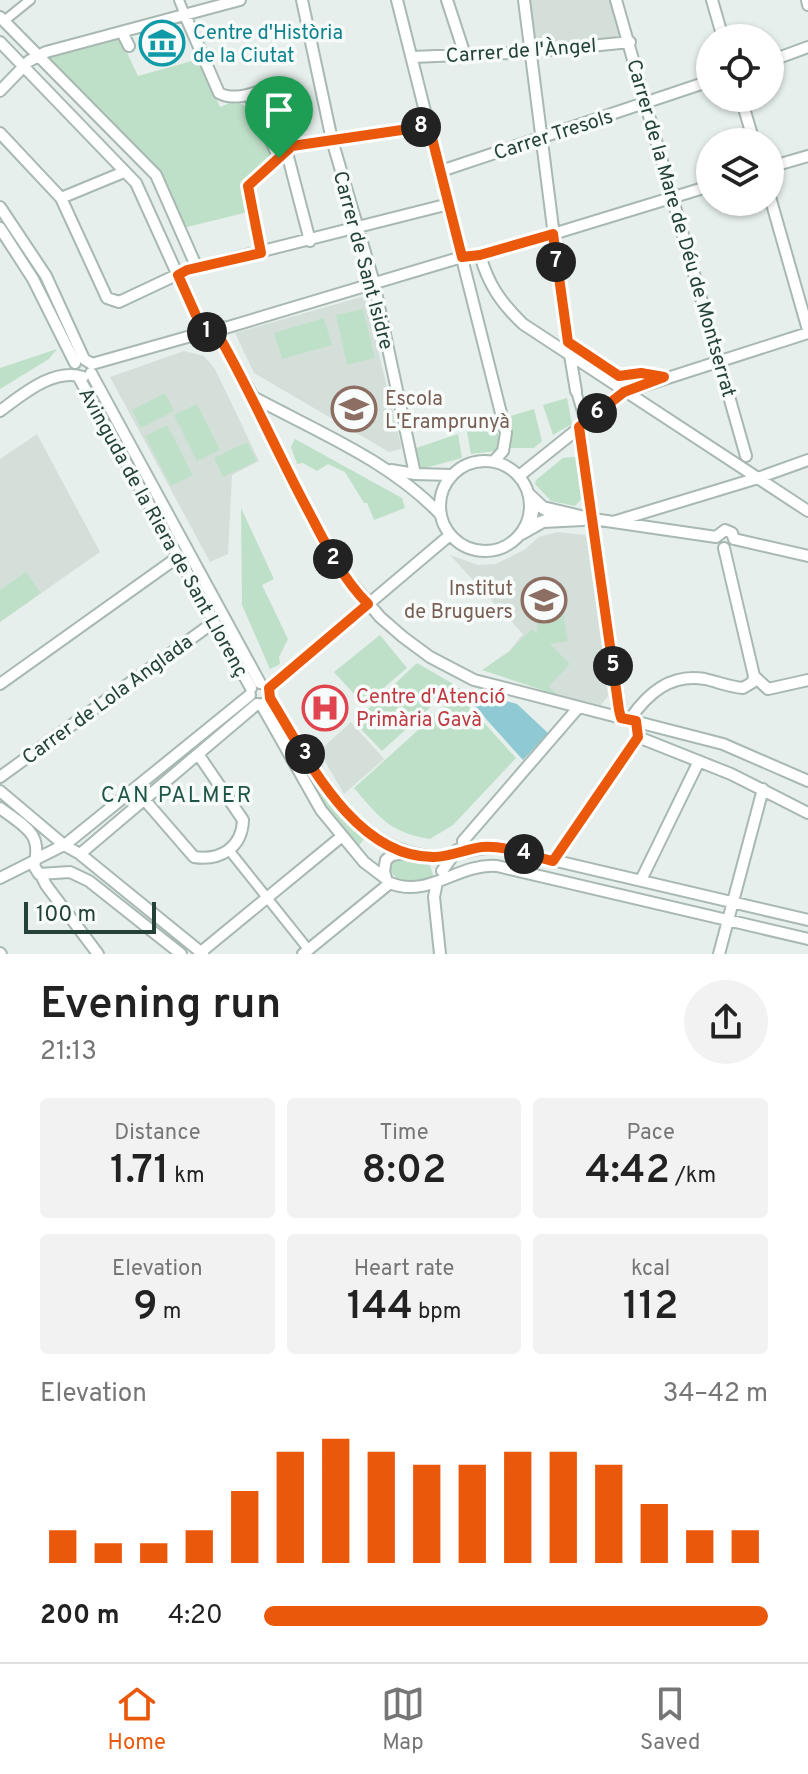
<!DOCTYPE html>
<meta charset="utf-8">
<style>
:root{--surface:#fff;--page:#f2f2f2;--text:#222;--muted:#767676;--line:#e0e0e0;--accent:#ea580c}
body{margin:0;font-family:Overpass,sans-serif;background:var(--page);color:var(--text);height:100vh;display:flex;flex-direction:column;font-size:30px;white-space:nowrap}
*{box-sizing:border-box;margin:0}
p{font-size:26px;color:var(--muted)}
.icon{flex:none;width:44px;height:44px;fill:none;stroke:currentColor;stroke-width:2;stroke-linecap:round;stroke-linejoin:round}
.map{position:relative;height:954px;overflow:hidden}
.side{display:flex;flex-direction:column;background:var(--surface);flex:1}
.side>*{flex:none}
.buttons{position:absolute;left:696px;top:24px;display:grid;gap:16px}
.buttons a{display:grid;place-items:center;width:88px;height:88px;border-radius:50%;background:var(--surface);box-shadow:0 2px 6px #0004;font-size:40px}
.scale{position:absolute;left:24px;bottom:20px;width:132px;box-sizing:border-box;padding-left:8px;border:4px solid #24423a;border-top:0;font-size:22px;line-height:28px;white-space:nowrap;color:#24423a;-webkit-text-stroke:6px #f7fbf9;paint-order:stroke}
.pin{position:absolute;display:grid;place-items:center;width:68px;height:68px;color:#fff;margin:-82px -34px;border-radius:50% 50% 50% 0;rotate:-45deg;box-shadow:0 0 8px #0007}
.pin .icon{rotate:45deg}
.km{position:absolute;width:40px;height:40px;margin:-20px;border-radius:50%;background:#222;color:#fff;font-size:22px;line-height:40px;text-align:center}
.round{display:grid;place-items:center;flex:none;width:84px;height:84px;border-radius:42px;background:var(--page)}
.overview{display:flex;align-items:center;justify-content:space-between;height:136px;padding:0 40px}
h1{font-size:44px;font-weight:600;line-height:60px}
.metrics{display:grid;grid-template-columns:repeat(3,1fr);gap:12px;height:136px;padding:8px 40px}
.metrics div{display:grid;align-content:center;border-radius:8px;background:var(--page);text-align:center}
.metrics b{font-size:40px;font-weight:600}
.metrics small{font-size:22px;font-weight:400}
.metrics p{font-size:22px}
.chart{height:224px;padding:16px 40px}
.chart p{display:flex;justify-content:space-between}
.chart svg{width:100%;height:144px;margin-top:8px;stroke:var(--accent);stroke-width:6}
ul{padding:0 40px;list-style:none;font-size:26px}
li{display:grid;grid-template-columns:128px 96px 1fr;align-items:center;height:60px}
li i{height:20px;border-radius:10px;background:var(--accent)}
.tabs{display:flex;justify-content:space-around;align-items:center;height:112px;border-top:2px solid var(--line);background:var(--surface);font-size:22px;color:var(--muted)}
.tabs a{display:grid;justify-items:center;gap:4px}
.tabs .selected{color:var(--accent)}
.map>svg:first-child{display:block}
.built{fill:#d4dfda}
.green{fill:#bfe0c8}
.water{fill:#8ec9d4}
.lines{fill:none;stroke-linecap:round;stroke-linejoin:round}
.pedestrian-casing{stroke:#a8b8b2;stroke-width:12}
.minor-casing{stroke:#a8b8b2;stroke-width:14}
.pedestrian{stroke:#fff;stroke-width:8}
.minor{stroke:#fff;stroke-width:10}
.route-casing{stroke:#fff;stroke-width:16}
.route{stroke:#ea580c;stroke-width:10}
.labels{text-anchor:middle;stroke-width:7;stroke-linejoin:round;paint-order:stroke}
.culture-label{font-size:20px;fill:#0d838f;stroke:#f7fbf9;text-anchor:start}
.street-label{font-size:20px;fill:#24423a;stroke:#f7fbf9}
.education-label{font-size:20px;fill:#785e54;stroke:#f7fbf9;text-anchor:start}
.health-label{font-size:20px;fill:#be3a42;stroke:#f7fbf9;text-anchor:start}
.neighbourhood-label{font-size:22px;letter-spacing:2px;fill:#1f5548;stroke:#f7fbf9}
</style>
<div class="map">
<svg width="808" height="954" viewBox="0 0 808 954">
<rect width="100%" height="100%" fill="#e6efeb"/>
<path class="built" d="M 524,0 L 611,0 L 624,39 L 531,45 Z
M 365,296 L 401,445 L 401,449 L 389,452 L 254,373 L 235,333 Z
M 184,351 L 204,356 L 215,369 L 259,461 L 232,475 L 228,554 L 210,562 L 110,377 Z
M 37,434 L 100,552 L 0,622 L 0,459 Z
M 557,532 L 585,535 L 590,545 L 608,696 L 601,705 L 557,695 L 510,650 L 523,634 L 450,555 L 478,565 L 496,564 L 524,550 L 539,537 Z
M 351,722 L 384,759 L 344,794 L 319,751 Z"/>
<path class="green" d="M 120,38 L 138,76 L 199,59 L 220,107 C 224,106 228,103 232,102 C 253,99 267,143 273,158 L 242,186 L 248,212 L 183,228 L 157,170 L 47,57 Z
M 363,309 L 375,358 L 347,365 L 336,315 Z
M 324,318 L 332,345 L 282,359 L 274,333 Z
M 57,349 L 49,359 L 0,389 L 0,368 Z
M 165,393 L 174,411 L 141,428 L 132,410 Z
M 567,398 L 572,424 L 553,435 L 543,405 Z
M 197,404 L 220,450 L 197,461 L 174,415 Z
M 534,409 L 542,441 L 534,448 L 509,448 L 510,416 Z
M 495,424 L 500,441 L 496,451 L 471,454 L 467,432 Z
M 167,425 L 193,475 L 171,486 L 145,436 Z
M 458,434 L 462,458 L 421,469 L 416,448 Z
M 295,439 L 402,498 L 405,508 L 374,520 L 367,503 L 364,503 L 345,472 L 328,464 L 317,471 L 303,463 L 297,464 L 291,447 Z
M 247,442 L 257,461 L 223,477 L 214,458 Z
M 574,457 L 578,461 L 583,497 L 575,506 L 551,501 L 535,484 L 536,480 L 563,458 Z
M 241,508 L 274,579 L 262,585 L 288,639 L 279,657 L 280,664 L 270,669 L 242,605 Z
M 26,572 L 41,593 L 0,622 L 0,590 Z
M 559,591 L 568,641 L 550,644 L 570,664 L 549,686 L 557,695 L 482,670 L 511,650 L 532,629 L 538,634 L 534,594 Z
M 380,635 L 407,668 L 364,705 L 334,672 Z
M 417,663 L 455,685 L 382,751 L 354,722 Z
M 458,694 L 516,758 L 453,825 L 430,839 C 390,833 379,817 354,788 Z
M 275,711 L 339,816 L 364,839 L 357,848 L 331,821 L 270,714 Z
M 403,857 L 429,862 L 433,875 C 421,887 391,886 390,865 L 396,858 Z"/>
<path class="water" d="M 458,688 L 517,704 L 548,733 L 523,760 Z"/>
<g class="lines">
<g class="pedestrian-casing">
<path id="pedestrian" d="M 179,0 L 185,15
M 4,21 L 30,0
M 567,338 L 570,344 L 619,376 L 641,373 L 664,377
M 576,391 L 585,422
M 535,505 L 547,512 L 585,518 L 548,518 L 532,524 Z
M 229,850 L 308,949"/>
</g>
<g class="minor-casing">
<path id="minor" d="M 302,0 L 332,140 L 374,283 L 415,474
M 397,0 L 506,433 L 503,451 L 494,461
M 447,0 L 465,55
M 524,0 L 567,338
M 616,0 L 746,456
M 712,0 L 723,38
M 807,0 L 808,5
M 185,15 L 219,93 C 233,101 252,94 266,89 L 292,146
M 0,17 L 156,175 L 197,268
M 122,32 L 129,46
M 0,42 L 136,183 L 199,322 L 200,332
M 412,57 L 531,52 L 630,42
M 770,61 L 808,47
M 0,91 L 29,61 L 46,52 L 240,0
M 249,95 L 279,158
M 741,98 L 754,142
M 0,133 L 61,198 L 107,298 L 119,302 L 187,270 L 449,204
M 286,149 L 310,241
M 770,167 L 808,156
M 441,171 L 710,81
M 770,197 L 808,330
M 61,198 L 124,172
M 0,207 L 46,276 L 84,359 L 92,364
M 0,228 L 33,279 L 75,363
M 261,253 L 248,186 L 292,146 L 429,126
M 480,255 C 488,284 501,303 523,324 L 808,511
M 212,332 L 216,337 L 220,338 L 253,397 L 285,468 L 338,567 L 380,617 L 403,637 L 430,657 L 474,680 L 723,744 L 808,781
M 212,332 L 217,326 L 225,328 L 462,257 L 480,255 L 553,234 L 710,186
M 570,355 L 576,391
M 92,364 L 205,332
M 91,373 L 260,683
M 78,376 L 251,688
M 253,397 C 318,432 390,461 441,515
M 0,411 C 22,395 54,367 83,377
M 579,427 L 621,718
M440 506a45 45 0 1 1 90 0a45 45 0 1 1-90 0Z
M 391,470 L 415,474 L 452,475
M 519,476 L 624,392 L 808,333
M 528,493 L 543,507 L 593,519 L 716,537
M 613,522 L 758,478 L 808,460
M 522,534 L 543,522 L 583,520
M 716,537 L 725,530 L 732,533 L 734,539
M 734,539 L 808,556
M 724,548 L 754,676
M 754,676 L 768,689 L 808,680
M 0,684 L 178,557
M 269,688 L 270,698 C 309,760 347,849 430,856 C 452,858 474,847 497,847 L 808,920
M 269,688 L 450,535
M 261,704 L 321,810 L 364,862 L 385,878
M 630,719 C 648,693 671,673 705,679 C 718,682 730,687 743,688 L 753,682 L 754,676
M 638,737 L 731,774 L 808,813
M 0,777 L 214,622
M 0,791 L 64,845 L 80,854 L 203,954
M 143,798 L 194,857 C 220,861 242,848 243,820 L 198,754
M 0,808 C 25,827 43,833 34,866 L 39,874 L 70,872 L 89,881 L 181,954
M 66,844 L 250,695
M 464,850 L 463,841 L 578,708
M 80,854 L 257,704
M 36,859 L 64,845
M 553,861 L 638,737
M 442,871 L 457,850
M 41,875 L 46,885 L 98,954
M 0,878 L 34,861
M 386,878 L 384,871 L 386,860 L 392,855 L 405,853
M 641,880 L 699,761
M 437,882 L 434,897 L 440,954
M 390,883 C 429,899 457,863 497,866 L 808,939
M 201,952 L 341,837
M 0,953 L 1,954
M 303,954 L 390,883
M 719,954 L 763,789"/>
</g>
<use href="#pedestrian" class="pedestrian"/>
<use href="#minor" class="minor"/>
</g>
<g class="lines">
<g class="route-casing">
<path id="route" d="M 429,126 L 462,257 L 480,255 L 553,234 L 568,342 L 619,376 L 641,373 L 664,377 L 624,392 L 579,427 L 619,710 L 621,718 L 636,721 L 638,737 L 553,861 C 531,856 505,845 482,847 C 466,849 450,857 434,857 C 354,858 306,756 270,698 L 269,688 L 368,604 C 343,579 327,547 311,516 C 279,457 253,396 220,338 L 216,337 L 212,332 L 200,332 L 199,322 L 178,275 L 187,270 L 261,253 L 248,186 L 292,146 Z"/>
</g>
<use href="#route" class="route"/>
</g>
<defs>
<g id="museum-ring" transform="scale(2.3)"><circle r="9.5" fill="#f7fbf9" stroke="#0f9aa8" stroke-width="1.5"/><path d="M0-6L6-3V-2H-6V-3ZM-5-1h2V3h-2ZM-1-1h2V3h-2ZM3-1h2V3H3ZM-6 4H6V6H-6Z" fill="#0f9aa8"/></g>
<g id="school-ring" transform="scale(2.3)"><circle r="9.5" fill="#f7fbf9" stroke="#8d6e63" stroke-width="1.5"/><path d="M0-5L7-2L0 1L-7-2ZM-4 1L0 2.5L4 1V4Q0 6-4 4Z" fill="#8d6e63"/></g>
<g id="hospital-ring" transform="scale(2.3)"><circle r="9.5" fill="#f7fbf9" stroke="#e0444e" stroke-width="1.5"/><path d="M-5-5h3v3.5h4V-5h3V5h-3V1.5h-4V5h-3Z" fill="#e0444e"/></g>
</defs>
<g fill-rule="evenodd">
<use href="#museum-ring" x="162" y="43"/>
<use href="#school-ring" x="354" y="409"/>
<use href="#school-ring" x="544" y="600"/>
<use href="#hospital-ring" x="325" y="708"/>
</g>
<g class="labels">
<g class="culture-label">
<text x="193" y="39">Centre d'Història<tspan x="193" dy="23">de la Ciutat</tspan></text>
</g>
<g class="street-label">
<text transform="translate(521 50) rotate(-4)" y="7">Carrer de l'Àngel</text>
<text transform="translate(553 134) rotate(-18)" y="7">Carrer Tresols</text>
<text transform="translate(682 228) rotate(74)" y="7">Carrer de la Mare de Déu de Montserrat</text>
<text transform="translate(364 260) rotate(75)" y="7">Carrer de Sant Isidre</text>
<text transform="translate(164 532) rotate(61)" y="7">Avinguda de la Riera de Sant Llorenç</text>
<text transform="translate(107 699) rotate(-36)" y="7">Carrer de Lola Anglada</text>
</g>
<g class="education-label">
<text x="385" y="405">Escola<tspan x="385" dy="23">L'Eramprunyà</tspan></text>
<text x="513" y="595" text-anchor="end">Institut<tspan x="513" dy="23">de Bruguers</tspan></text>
</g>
<g class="health-label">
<text x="356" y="703">Centre d'Atenció<tspan x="356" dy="23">Primària Gavà</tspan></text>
</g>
<g class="neighbourhood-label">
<text x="177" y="802">CAN PALMER</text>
</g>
</g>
</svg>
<div class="buttons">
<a><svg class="icon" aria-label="locate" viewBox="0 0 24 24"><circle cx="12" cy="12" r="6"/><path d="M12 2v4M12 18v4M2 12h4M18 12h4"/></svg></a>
<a><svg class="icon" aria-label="layers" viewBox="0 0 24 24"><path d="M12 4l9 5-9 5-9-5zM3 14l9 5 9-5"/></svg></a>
</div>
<div class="scale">100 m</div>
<div class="pin" style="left:279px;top:158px;background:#1e9e55"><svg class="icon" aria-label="arrive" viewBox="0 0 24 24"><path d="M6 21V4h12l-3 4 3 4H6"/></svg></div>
<b class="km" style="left:207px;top:332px">1</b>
<b class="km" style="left:333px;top:559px">2</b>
<b class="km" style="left:305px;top:754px">3</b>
<b class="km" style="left:524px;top:854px">4</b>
<b class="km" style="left:613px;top:666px">5</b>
<b class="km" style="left:597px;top:413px">6</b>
<b class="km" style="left:556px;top:262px">7</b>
<b class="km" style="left:421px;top:127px">8</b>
</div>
<section class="side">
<div class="overview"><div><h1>Evening run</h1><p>21:13</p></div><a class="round"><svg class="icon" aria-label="share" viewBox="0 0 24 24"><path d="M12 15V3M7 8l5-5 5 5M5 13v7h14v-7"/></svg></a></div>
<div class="metrics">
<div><p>Distance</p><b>1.71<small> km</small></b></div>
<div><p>Time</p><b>8:02</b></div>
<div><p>Pace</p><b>4:42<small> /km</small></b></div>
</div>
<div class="metrics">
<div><p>Elevation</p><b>9<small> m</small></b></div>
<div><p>Heart rate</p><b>144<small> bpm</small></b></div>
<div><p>kcal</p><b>112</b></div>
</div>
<div class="chart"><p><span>Elevation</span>34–42 m</p>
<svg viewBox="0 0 160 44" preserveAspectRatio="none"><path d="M5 44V34M15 44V38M25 44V38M35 44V34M45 44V22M55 44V10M65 44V6M75 44V10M85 44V14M95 44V14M105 44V10M115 44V10M125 44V14M135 44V26M145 44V34M155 44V34"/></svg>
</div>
<ul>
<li><b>200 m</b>4:20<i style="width:100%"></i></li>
</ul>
</section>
<nav class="tabs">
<a class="selected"><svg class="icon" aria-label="home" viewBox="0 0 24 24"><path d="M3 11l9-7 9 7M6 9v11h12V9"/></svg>Home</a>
<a><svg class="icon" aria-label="map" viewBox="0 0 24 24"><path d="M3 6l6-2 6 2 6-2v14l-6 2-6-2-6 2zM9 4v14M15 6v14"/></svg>Map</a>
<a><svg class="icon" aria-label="saved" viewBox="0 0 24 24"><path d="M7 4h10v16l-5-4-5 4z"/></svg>Saved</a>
</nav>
